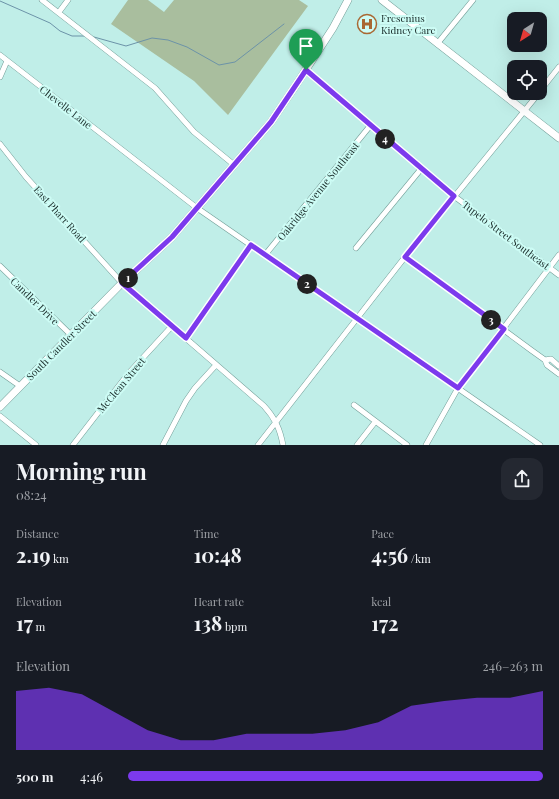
<!DOCTYPE html>
<meta charset="utf-8">
<style>
:root{--surface:#171b24;--page:#242831;--text:#f1f3f6;--muted:#9ea1a6;--accent:#7c3aed}
body{margin:0;font-family:"Playfair Display",serif;background:var(--page);color:var(--text);height:100vh;display:flex;flex-direction:column;font-size:15px;white-space:nowrap}
*{box-sizing:border-box;margin:0}
p{font-size:13px;color:var(--muted)}
.icon{flex:none;width:22px;height:22px;fill:none;stroke:currentColor;stroke-width:2;stroke-linecap:round;stroke-linejoin:round}
.map{position:relative;height:445px;overflow:hidden}
.sheet{display:flex;flex-direction:column;background:var(--surface);flex:1}
.sheet>*{flex:none}
.needle{width:26px;rotate:217deg}
.fabs{position:absolute;left:507px;top:12px;display:grid;gap:8px}
.fabs a{display:grid;place-items:center;width:40px;height:40px;border-radius:8px;background:var(--surface);box-shadow:0 4px 16px #0002;font-size:20px}
.pin{position:absolute;display:grid;place-items:center;width:34px;height:34px;color:#fff;margin:-41px -17px;border-radius:50% 50% 50% 0;rotate:-45deg;box-shadow:0 0 4px #0007}
.pin .icon{rotate:45deg}
.km{position:absolute;width:20px;height:20px;margin:-10px;border-radius:50%;background:#222;color:#fff;font-size:11px;line-height:20px;text-align:center}
.round{display:grid;place-items:center;flex:none;width:42px;height:42px;border-radius:12px;background:var(--page)}
.overview{display:flex;align-items:center;justify-content:space-between;height:68px;padding:0 16px}
h1{font-size:22px;font-weight:700;line-height:30px}
.figures{display:grid;grid-template-columns:repeat(3,1fr);gap:6px;height:68px;padding:4px 16px}
.figures div{display:grid;align-content:center}
.figures b{font-size:20px;font-weight:700}
.figures small{font-size:11px;font-weight:400}
.figures p{font-size:11px}
.chart{height:112px;padding:8px 16px}
.chart p{display:flex;justify-content:space-between}
.chart svg{width:100%;height:72px;margin-top:4px;fill:var(--accent);opacity:.7}
ul{padding:0 16px;list-style:none;font-size:13px}
li{display:grid;grid-template-columns:64px 48px 1fr;align-items:center;height:30px}
li i{height:10px;border-radius:5px;background:var(--accent)}
.map>svg:first-child{display:block}
.green{fill:#a9be9e}
.lines{fill:none;stroke-linecap:round;stroke-linejoin:round}
.stream{stroke:#6c93a8;stroke-width:1}
.minor-casing{stroke:#729e98;stroke-width:6}
.major-casing{stroke:#729e98;stroke-width:8}
.minor{stroke:#fff;stroke-width:5}
.major{stroke:#fff;stroke-width:7}
.route-casing{stroke:#fff;stroke-width:8}
.route{stroke:#7c3aed;stroke-width:5}
.labels{text-anchor:middle;stroke-width:4;stroke-linejoin:round;paint-order:stroke}
.poi-label{font-size:10px;fill:#182a28;stroke:#cdfcf5;text-anchor:start}
.street-label{font-size:10px;fill:#182a28;stroke:#cdfcf5}
</style>
<div class="map">
<svg width="559" height="445" viewBox="0 0 559 445">
<rect width="100%" height="100%" fill="#c0eee8"/>
<path class="green" d="M 128,0 L 148,0 L 164,12 L 174,0 L 299,0 L 308,6 L 228,115 L 194,81 L 111,24 Z"/>
<g class="lines">
<path class="stream" d="M 0,1 L 50,23 L 60,31 L 72,36 L 85,36
M 94,37 L 126,46 L 152,38 L 168,40 L 187,47 L 219,65 L 235,62 L 284,24"/>
<g class="minor-casing">
<path id="minor" d="M 42,0 L 155,88 L 194,132 L 233,164
M 59,12 L 68,0
M 437,44 L 473,0
M 0,55 L 197,208 L 540,445
M 306,71 L 454,196 L 559,275
M 0,77 L 7,61
M 540,91 L 559,67
M 0,144 L 26,177 L 122,283 L 264,406 C 275,418 280,429 283,445
M 356,248 L 421,169
M 265,255 L 370,126
M 405,257 L 531,350 L 545,360 L 551,359 L 559,366
M 0,266 L 71,335
M 186,338 L 251,245
M 545,360 L 547,365 L 559,374
M 0,372 L 20,386
M 354,405 L 407,445
M 0,416 L 36,445
M 73,445 L 128,374 L 172,326
M 163,445 L 186,401 L 195,388 L 216,365
M 258,445 L 405,257 L 539,93
M 357,445 L 375,422
M 426,445 L 458,388 L 559,255"/>
</g>
<g class="major-casing">
<path id="major" d="M 382,0 L 559,138
M 0,407 L 119,286 L 172,237 L 271,122 L 296,85 L 333,28 L 348,0"/>
</g>
<use href="#minor" class="minor"/>
<use href="#major" class="major"/>
</g>
<g class="lines">
<g class="route-casing">
<path id="route" d="M 306,70 L 454,196 L 405,257 L 504,329 L 458,388 L 251,245 L 186,338 L 122,283 L 172,237 L 271,122 Z"/>
</g>
<use href="#route" class="route"/>
</g>
<defs>
<g id="hospital-ring" transform="scale(1)"><circle r="9.5" fill="#cdfcf5" stroke="#a96833" stroke-width="1.5"/><path d="M-5-5h3v3.5h4V-5h3V5h-3V1.5h-4V5h-3Z" fill="#a96833"/></g>
</defs>
<g fill-rule="evenodd">
<use href="#hospital-ring" x="367" y="24"/>
</g>
<g class="labels">
<g class="poi-label">
<text x="381" y="22">Fresenius<tspan x="381" dy="12">Kidney Care</tspan></text>
</g>
<g class="street-label">
<text transform="translate(66 107) rotate(38)" y="4">Chevelle Lane</text>
<text transform="translate(318 191) rotate(-51)" y="4">Oakridge Avenue Southeast</text>
<text transform="translate(60 214) rotate(48)" y="4">East Pharr Road</text>
<text transform="translate(506 235) rotate(37)" y="4">Tupelo Street Southeast</text>
<text transform="translate(35 301) rotate(44)" y="4">Candler Drive</text>
<text transform="translate(61 345) rotate(-45)" y="4">South Candler Street</text>
<text transform="translate(121 385) rotate(-50)" y="4">McClean Street</text>
</g>
</g>
</svg>
<div class="fabs">
<a><svg class="needle" viewBox="-14 -14 28 28"><path d="M0-13l5 13h-10z" fill="#e53935"/><path d="M0 13l5-13h-10z" fill="#9ea1a6"/></svg></a>
<a><svg class="icon" aria-label="locate" viewBox="0 0 24 24"><circle cx="12" cy="12" r="6"/><path d="M12 2v4M12 18v4M2 12h4M18 12h4"/></svg></a>
</div>
<div class="pin" style="left:306px;top:70px;background:#1e9e55"><svg class="icon" aria-label="arrive" viewBox="0 0 24 24"><path d="M6 21V4h12l-3 4 3 4H6"/></svg></div>
<b class="km" style="left:128px;top:278px">1</b>
<b class="km" style="left:307px;top:284px">2</b>
<b class="km" style="left:491px;top:320px">3</b>
<b class="km" style="left:385px;top:139px">4</b>
</div>
<section class="sheet">
<div class="overview"><div><h1>Morning run</h1><p>08:24</p></div><a class="round"><svg class="icon" aria-label="share" viewBox="0 0 24 24"><path d="M12 15V3M7 8l5-5 5 5M5 13v7h14v-7"/></svg></a></div>
<div class="figures">
<div><p>Distance</p><b>2.19<small> km</small></b></div>
<div><p>Time</p><b>10:48</b></div>
<div><p>Pace</p><b>4:56<small> /km</small></b></div>
</div>
<div class="figures">
<div><p>Elevation</p><b>17<small> m</small></b></div>
<div><p>Heart rate</p><b>138<small> bpm</small></b></div>
<div><p>kcal</p><b>172</b></div>
</div>
<div class="chart"><p><span>Elevation</span>246–263 m</p>
<svg viewBox="0 0 160 44" preserveAspectRatio="none"><path d="M0 44V8L10 6L20 10L30 21L40 32L50 38L60 38L70 34L80 34L90 34L100 32L110 27L120 17L130 14L140 12L150 12L160 8V44z"/></svg>
</div>
<ul>
<li><b>500 m</b>4:46<i style="width:100%"></i></li>
</ul>
</section>
